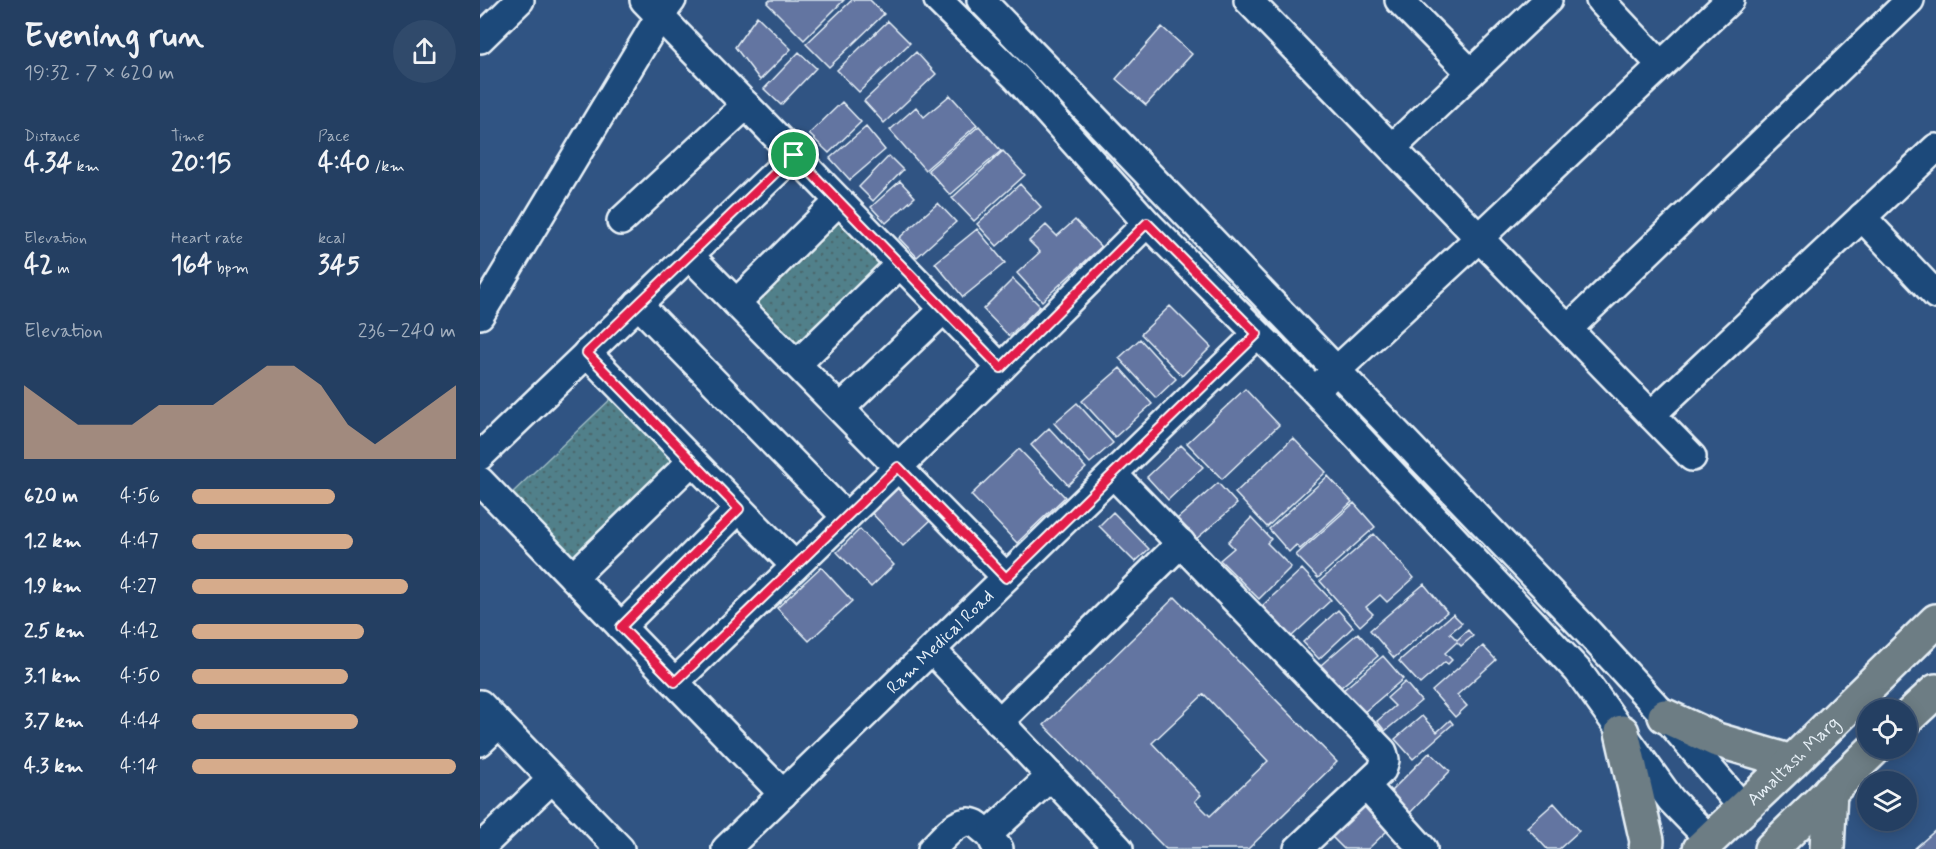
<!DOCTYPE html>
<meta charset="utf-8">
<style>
:root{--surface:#243f62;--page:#304a6b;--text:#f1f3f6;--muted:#a3afbe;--line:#415877;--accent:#d6ab8b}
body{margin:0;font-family:Mynerve,sans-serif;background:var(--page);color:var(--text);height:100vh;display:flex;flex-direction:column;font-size:22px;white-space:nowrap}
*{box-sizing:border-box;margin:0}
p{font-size:20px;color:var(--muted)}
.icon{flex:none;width:33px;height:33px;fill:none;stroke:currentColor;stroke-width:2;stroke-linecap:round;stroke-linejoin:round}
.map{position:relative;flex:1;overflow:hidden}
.drawer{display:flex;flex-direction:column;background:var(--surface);width:480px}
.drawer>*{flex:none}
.controls{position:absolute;left:1377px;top:699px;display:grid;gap:12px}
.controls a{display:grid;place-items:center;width:60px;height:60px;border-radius:50%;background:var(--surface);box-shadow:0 3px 15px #0003,0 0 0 2px var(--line);font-size:30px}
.pin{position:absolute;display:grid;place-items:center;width:51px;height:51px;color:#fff;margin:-26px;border:3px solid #fff;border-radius:50%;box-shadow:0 2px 6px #0007}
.round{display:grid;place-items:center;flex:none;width:63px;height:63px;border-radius:32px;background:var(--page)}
.headline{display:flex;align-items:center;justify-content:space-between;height:102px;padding:0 24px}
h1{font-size:33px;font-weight:700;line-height:45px}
.figures{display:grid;grid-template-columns:repeat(3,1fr);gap:9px;height:102px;padding:6px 24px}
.figures div{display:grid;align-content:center}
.figures b{font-size:26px;font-weight:700}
.figures small{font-size:16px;font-weight:400}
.figures p{font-size:16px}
.chart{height:168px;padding:12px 24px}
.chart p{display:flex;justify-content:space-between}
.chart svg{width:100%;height:108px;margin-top:6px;fill:var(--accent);opacity:.7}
ul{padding:0 24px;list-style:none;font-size:20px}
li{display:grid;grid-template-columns:96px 72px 1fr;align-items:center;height:45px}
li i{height:15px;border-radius:8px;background:var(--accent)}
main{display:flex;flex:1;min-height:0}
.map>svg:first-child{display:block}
.grass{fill:url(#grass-dots);stroke:#9cb8c1;stroke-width:1.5}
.building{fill:#6375a1;stroke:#e8f1f8;stroke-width:1.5;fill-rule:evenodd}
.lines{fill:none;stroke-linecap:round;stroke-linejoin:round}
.minor-casing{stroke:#e8f1f8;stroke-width:32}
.major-casing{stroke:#e8f1f8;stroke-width:38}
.minor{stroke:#1f4a7a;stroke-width:27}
.major{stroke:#6d7d84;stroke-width:33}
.route-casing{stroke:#fff;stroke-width:12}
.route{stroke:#e11d48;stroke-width:8}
.labels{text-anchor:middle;stroke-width:5;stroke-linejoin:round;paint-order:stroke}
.street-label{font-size:18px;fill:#e8f1f8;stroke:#1f4a7a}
</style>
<main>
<section class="drawer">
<div class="headline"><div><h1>Evening run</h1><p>19:32 · 7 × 620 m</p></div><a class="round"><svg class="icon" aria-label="share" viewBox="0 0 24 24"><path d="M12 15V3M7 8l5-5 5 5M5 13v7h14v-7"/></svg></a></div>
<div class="figures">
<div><p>Distance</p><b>4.34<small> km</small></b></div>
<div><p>Time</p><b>20:15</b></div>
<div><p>Pace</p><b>4:40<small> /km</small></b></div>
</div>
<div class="figures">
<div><p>Elevation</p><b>42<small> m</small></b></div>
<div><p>Heart rate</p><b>164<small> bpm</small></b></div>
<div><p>kcal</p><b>345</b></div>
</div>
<div class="chart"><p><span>Elevation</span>236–240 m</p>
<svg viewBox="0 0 160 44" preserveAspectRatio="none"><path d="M0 44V14L10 22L20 30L30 30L40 30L50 22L60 22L70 22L80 14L90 6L100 6L110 14L120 30L130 38L140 30L150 22L160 14V44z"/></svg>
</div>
<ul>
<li><b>620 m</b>4:56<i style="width:54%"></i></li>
<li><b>1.2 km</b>4:47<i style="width:61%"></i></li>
<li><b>1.9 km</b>4:27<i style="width:82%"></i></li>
<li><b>2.5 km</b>4:42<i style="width:65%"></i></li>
<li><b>3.1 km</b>4:50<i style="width:59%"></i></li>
<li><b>3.7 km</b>4:44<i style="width:63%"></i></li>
<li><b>4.3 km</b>4:14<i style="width:100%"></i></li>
</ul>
</section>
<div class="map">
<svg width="1456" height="849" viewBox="0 0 1456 849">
<defs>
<pattern id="grass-dots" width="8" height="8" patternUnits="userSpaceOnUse" patternTransform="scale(1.5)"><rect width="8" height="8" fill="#51808a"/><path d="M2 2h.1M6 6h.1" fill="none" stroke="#4c676d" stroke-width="1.8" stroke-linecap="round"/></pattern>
</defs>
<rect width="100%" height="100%" fill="#305483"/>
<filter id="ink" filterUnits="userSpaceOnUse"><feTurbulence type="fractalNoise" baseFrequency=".0167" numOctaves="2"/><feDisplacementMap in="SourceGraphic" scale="12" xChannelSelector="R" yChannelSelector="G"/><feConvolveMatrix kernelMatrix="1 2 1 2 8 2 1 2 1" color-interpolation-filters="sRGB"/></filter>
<g filter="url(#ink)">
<path class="grass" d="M 359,215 L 407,264 L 318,350 L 271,302 Z
M 135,395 L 200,462 L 96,561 L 31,494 Z"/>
<path class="building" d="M 290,0 L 364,0 L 324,40 L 287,3 Z
M 372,0 L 390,0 L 404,14 L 349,67 L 326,44 Z
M 277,16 L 311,49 L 280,80 L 255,47 Z
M 408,21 L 430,43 L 379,92 L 357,70 Z
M 682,27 L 712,54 L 666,105 L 636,79 Z
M 319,52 L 336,68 L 301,105 L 284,89 Z
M 436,52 L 456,74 L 404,123 L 384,101 Z
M 470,95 L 497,125 L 445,170 L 410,130 L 436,107 L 444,117 Z
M 362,102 L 381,122 L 349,153 L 329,134 Z
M 499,126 L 521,151 L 470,195 L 448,170 Z
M 386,127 L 405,150 L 370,180 L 350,158 Z
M 523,151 L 545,175 L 494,221 L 472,198 Z
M 409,156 L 423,170 L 393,201 L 379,187 Z
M 420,181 L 435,197 L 406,223 L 391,207 Z
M 540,184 L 561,207 L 517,246 L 497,224 Z
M 458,203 L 476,222 L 437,257 L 419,238 Z
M 595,220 L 621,247 L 562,301 L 537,273 L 560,252 L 549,241 L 566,225 L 577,236 Z
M 497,229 L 525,263 L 483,297 L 455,263 Z
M 533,279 L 560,306 L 529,336 L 503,309 Z
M 690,306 L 731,347 L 702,376 L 661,334 Z
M 660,339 L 696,379 L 676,398 L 639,358 Z
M 640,368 L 672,404 L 635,437 L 602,401 Z
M 765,389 L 799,425 L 742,479 L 707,443 Z
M 597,403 L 633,443 L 610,463 L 574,423 Z
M 569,428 L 606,468 L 588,485 L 551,445 Z
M 813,438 L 846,472 L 787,527 L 755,493 Z
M 701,445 L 723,467 L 688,500 L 667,477 Z
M 539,449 L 585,497 L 537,543 L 491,495 Z
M 848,476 L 872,502 L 820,549 L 816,545 L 809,552 L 789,529 Z
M 412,481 L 450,521 L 423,546 L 385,506 Z
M 738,483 L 757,504 L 715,540 L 697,519 Z
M 874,503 L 895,527 L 838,578 L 816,555 Z
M 633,512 L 669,549 L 655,562 L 619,526 Z
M 771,518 L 791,539 L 787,543 L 811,567 L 779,599 L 740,560 L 754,548 L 748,542 Z
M 380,529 L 414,565 L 391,587 L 357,552 Z
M 894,534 L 934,578 L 907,602 L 900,595 L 886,607 L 893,614 L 880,626 L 840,581 Z
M 341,567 L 372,601 L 329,641 L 297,608 Z
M 822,569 L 851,600 L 811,637 L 782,606 Z
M 944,584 L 967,612 L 914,658 L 890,630 Z
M 695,597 L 857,762 L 768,849 L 686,849 L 564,725 ZM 724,694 L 788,761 L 730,816 L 715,801 L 721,795 L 672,743 Z
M 858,610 L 873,627 L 839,659 L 823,642 Z
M 973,614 L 982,623 L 970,633 L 977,640 L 988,630 L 993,636 L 981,646 L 977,642 L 965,653 L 972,660 L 968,664 L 965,662 L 940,684 L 919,661 Z
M 878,633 L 898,656 L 861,687 L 841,665 Z
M 1003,646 L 1016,660 L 977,695 L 987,706 L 975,717 L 952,691 Z
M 903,656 L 923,679 L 882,714 L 862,691 Z
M 925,682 L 941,701 L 905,731 L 897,721 L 915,706 L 907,698 Z
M 942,716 L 957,732 L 970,720 L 973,724 L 933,759 L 915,739 Z
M 950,752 L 970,771 L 928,815 L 907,795 Z
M 881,803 L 907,831 L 888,849 L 864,849 L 848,833 Z
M 1074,803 L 1099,831 L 1079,849 L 1067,849 L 1047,827 Z
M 1456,830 L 1456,849 L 1434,849 Z"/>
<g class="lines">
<g class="minor-casing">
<g id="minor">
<path d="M 164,0 L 521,368"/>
<path d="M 458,0 L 537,78 L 667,223 L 835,391 L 1098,671 L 1191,800 L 1230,840"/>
<path d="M 501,0 L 1108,632 L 1185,716 L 1263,808"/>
<path d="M 768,0 L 1212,457"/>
<path d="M 919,0 L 991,73"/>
<path d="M 1120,0 L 1181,65"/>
<path d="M 0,39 L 40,0"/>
<path d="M 912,148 L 1068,0"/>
<path d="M 1382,217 L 1456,295"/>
<path d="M 141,221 L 266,105"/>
<path d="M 209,255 L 526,577"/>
<path d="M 256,303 L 359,201"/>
<path d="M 158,304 L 366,517"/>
<path d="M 0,315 L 180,16 L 192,0"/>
<path d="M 1088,329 L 1430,0"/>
<path d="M 107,353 L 315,566"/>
<path d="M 317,364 L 420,264"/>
<path d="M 844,382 L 999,238 L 1250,0"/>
<path d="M 361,408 L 464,309"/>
<path d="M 1171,415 L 1456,148"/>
<path d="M 0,456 L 314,155"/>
<path d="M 633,474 L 903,752 L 905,760 L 902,770 L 818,849"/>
<path d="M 0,481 L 303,794"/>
<path d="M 93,577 L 212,461"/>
<path d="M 141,627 L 259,509"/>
<path d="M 452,650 L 639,849"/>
<path d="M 195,682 L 521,368 L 667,223"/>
<path d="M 0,704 L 140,849"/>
<path d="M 519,722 L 701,543"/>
<path d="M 0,742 L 19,724"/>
<path d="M 886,786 L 943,849"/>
<path d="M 0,848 L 72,779"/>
<path id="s1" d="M 246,849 L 777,334"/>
<path d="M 452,849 C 463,839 479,815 496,824 C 501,827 507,833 512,837"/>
<path d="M 519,849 C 512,842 511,838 514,829 L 571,776"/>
</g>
</g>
<g class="major-casing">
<g id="major">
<path d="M 1185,716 L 1237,740 L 1312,762"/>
<path d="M 1426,719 L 1456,691"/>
<path d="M 1142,732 L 1167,841 L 1166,849"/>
<path id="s2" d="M 1220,849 L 1312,762 L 1456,621"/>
<path d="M 1291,849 L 1395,748"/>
<path d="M 1347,849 L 1350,791"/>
</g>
</g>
<use href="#minor" class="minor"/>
<use href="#major" class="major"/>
</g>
</g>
<g class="lines" filter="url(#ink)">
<g class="route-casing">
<path id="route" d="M 314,155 L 521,368 L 667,223 L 777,334 L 526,578 L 418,467 L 195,682 L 141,627 L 259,509 L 107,353 Z"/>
</g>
<use href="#route" class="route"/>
</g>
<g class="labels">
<g class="street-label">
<text dy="6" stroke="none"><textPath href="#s1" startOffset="298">Ram Medical Road</textPath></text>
<text dy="6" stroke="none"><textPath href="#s2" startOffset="128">Amaltash Marg</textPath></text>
</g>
</g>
</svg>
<div class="controls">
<a><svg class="icon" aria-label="locate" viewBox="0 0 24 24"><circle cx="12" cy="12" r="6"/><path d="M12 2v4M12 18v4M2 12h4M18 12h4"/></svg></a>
<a><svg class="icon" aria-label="layers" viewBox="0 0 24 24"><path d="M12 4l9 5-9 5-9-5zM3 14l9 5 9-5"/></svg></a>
</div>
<div class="pin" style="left:314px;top:155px;background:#1e9e55"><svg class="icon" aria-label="arrive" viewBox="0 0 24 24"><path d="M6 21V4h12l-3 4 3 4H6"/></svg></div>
</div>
</main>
